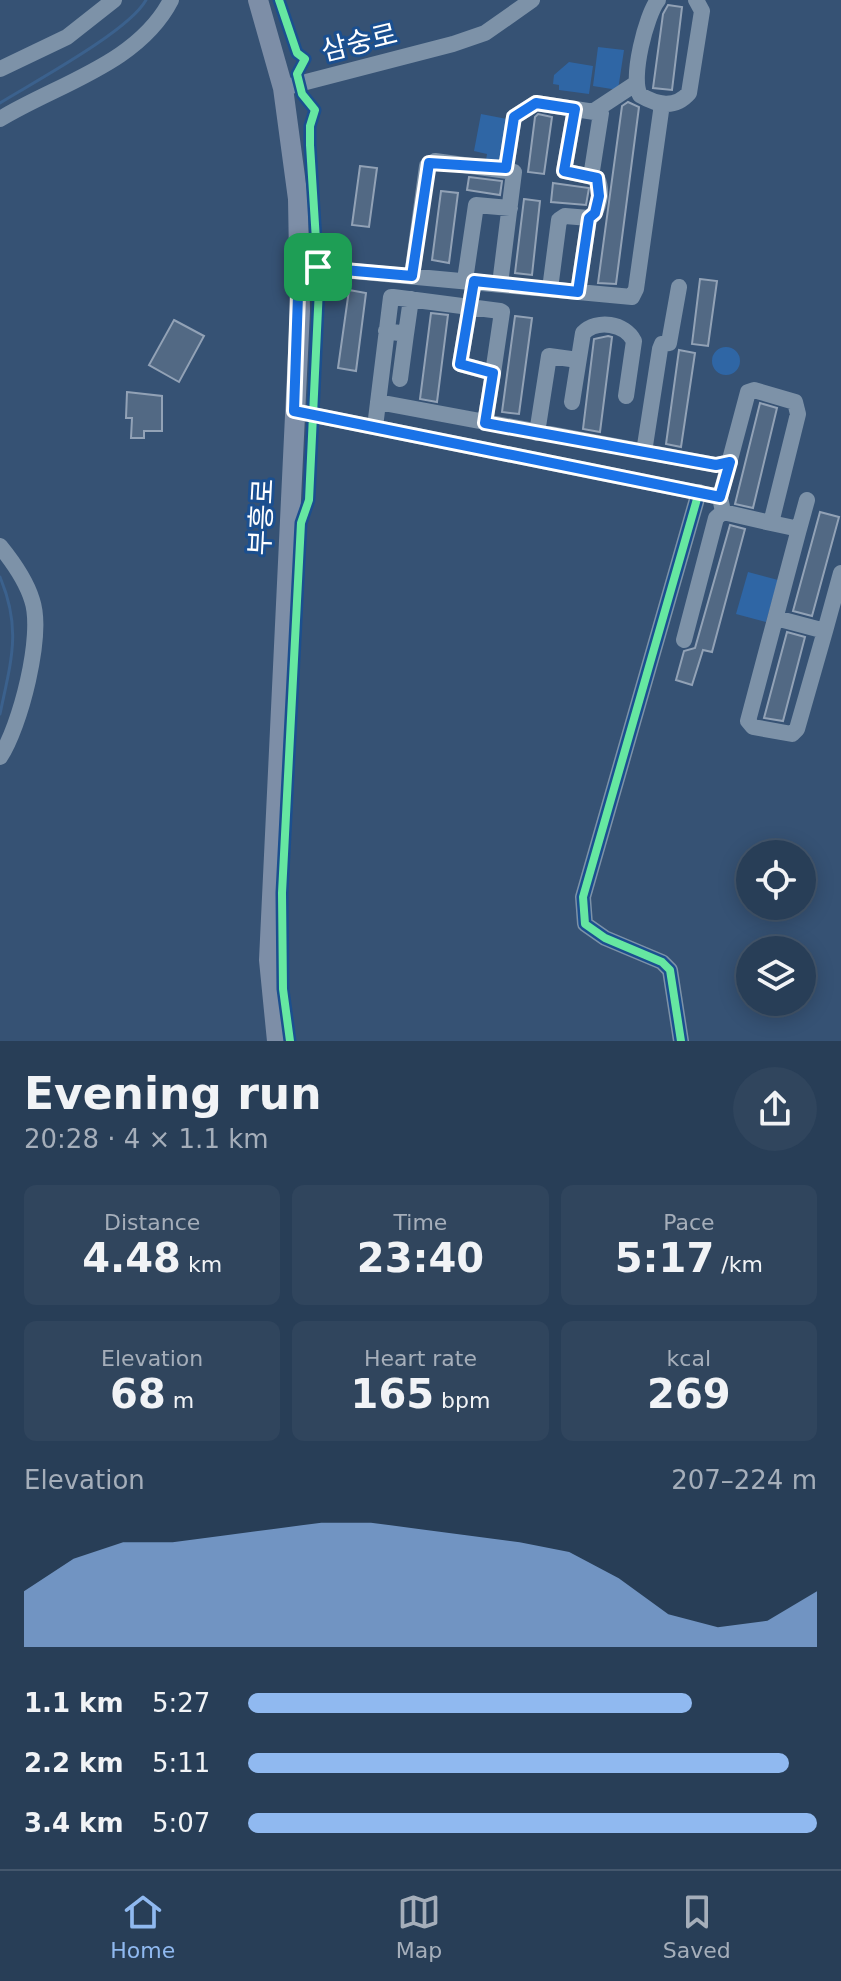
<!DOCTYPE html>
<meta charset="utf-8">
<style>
:root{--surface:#283e57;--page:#30455d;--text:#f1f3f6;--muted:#a5aeba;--line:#44576d;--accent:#90b9f0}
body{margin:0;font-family:"DejaVu Sans","Noto Sans KR",sans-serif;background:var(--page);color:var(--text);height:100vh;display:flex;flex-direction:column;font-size:30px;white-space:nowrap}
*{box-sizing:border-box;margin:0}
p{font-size:26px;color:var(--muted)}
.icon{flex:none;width:44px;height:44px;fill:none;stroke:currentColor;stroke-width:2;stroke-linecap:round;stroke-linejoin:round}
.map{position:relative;height:1041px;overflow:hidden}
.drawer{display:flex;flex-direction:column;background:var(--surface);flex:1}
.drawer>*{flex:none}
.fabs{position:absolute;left:736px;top:840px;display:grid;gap:16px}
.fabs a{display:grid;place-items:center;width:80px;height:80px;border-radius:50%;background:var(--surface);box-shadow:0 4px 20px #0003,0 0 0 2px var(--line);font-size:40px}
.pin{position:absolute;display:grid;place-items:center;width:68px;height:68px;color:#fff;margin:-34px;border-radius:16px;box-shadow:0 4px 12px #0006}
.round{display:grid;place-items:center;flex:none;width:84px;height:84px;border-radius:42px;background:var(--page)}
.head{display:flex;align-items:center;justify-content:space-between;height:136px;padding:0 24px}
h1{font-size:44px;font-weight:600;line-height:60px}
.figures{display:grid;grid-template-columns:repeat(3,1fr);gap:12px;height:136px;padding:8px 24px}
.figures div{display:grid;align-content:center;border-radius:12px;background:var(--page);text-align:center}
.figures b{font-size:40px;font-weight:600}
.figures small{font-size:22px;font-weight:400}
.figures p{font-size:22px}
.chart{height:224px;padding:16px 24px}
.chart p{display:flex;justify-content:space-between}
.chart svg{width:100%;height:144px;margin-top:8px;fill:var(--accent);opacity:.7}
ul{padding:0 24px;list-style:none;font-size:26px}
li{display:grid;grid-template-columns:128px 96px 1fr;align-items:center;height:60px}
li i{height:20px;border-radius:10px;background:var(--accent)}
.menu{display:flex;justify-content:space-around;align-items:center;height:112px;border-top:2px solid var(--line);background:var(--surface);font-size:22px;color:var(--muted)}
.menu a{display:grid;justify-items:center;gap:4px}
.menu .current{color:var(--accent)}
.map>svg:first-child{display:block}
.green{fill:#2f66a5}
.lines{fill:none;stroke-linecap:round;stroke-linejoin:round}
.stream{stroke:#3b618d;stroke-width:3}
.building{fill:#526984;stroke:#92a2b6;stroke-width:2}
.minor{stroke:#7d92a8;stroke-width:16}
.major{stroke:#7d8ea7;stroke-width:20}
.cycleway-casing{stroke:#1b4f8f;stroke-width:13}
.cycleway{stroke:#66e7a1;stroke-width:8}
.route-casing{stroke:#fff;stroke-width:16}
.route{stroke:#1a73e8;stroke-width:10}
.labels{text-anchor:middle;stroke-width:6;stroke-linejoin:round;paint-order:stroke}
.street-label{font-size:28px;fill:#fff;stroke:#1b4f8f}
</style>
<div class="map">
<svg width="841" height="1041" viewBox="0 0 841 1041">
<rect width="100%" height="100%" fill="#365274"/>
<path class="green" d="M 598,47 L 624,50 L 618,90 L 593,86 Z
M 569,62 L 593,66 L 589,94 L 559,90 L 559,85 L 553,84 L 554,75 Z
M 481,114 L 507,119 L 500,162 L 486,160 L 487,154 L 474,151 Z
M712 361a14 14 0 1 1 28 0a14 14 0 1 1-28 0Z
M 748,572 L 778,580 L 766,622 L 736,614 Z"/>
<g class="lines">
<path class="stream" d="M 0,103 C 34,82 129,31 146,0
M 0,577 C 22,629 11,661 0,714"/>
</g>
<path class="building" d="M 668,5 L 682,7 L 672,90 L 653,88 L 663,14 Z
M 628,102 L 639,107 L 616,284 L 598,283 L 622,106 Z
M 538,114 L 552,117 L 544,174 L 528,172 L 535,117 Z
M 360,166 L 377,168 L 369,227 L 352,225 Z
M 469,177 L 502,181 L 500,195 L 467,190 Z
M 553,183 L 589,188 L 586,205 L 551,202 Z
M 441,191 L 458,193 L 449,263 L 432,260 Z
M 524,199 L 540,201 L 532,275 L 515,273 Z
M 700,279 L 717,281 L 708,346 L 692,344 Z
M 349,290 L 366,293 L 356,371 L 338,368 Z
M 431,313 L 448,315 L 437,402 L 420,399 Z
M 515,316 L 532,318 L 519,414 L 502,412 Z
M 174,320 L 204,336 L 179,382 L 149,365 Z
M 608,336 L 612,337 L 600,432 L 583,429 L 594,339 Z
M 679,350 L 695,353 L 681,447 L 666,444 Z
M 127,392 L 162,396 L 162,431 L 144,431 L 144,438 L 131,438 L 132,418 L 126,418 Z
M 760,403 L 777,408 L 753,508 L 735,504 Z
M 820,512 L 839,517 L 812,616 L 793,611 Z
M 730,525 L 745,529 L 712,652 L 703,650 L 692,685 L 676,680 L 684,651 L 695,648 Z
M 787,632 L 805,637 L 783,721 L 764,718 Z"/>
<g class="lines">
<path class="minor" d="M 658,0 C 646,15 630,79 640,95 C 657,105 675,109 689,93 L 702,11 L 696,0
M 0,69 L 67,37 L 114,0
M 283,88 L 453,44 L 485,33 L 532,0
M 575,109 L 564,171 L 597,178 C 603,190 600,211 589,218 L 578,292
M 594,111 L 635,84
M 0,119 C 57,84 138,64 171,0
M 506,168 L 514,117 L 536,103 L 601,113 L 591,177
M 299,266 L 632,297 L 636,289 L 662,104
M 412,276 L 427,166 L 435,161 L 514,172 L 500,284
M 465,280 L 476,205 L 510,208
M 550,289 L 559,220 L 565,216 L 589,218
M 386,331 L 406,334 L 411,299
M 400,379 L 406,334
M 378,402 L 716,465 L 730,462
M 572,402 L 583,333 C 597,319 625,323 634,341 L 626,396
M 294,411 L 720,497 L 748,392 L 754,390 L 795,402 L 798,414 L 771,523 L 723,512 L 720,497
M 485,423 L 493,373
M 375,427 L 391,297 L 393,297 L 500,311 L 502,312 L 493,373 L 460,364 L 474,281
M 537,433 L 549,356 L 578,360
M 644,452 L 660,349 L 662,344 L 669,343 L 679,287
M 771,523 L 799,529 L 807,500
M 0,546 C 13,562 26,580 32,600 C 44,635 20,727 0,757
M 776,618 L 825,631 L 797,729 L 792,734 L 753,727 L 748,721 L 799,529
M 825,631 L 841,573
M 684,640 L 716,518 L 723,512
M 681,1041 L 670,970 L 662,962 L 605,938 L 585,924 L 583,897 L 699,492"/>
<path class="major" d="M 258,0 L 283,88 L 298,199 L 300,311 L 269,960 L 277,1041"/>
<g class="cycleway-casing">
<path id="cycleway" d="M 279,0 L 297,53 L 305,59 L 297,74 L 302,94 L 315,110 L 310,126 L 310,145 L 319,288 L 309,500 L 301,523 L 282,893 L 283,989 L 290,1041
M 294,411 L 699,492 L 583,897 L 585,924 L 605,938 L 662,962 L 670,970 L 681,1041"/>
</g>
<use href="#cycleway" class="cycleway"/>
</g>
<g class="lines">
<g class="route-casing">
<path id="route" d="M 536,103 L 575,109 L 564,171 L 597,178 L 599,196 L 595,213 L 589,218 L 578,292 L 474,281 L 460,364 L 493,373 L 485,423 L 716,465 L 730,462 L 720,497 L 294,411 L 299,266 L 412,276 L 429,163 L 506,168 L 514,117 Z"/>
</g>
<use href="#route" class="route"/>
</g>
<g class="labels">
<g class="street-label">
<text transform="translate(359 42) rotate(-14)" y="10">삼숭로</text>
<text transform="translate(261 517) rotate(-87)" y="10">부흥로</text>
</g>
</g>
</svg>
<div class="fabs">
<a><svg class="icon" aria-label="locate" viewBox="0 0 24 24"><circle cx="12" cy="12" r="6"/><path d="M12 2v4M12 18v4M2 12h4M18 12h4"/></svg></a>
<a><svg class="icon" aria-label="layers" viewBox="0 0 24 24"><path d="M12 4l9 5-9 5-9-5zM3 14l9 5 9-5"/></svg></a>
</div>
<div class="pin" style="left:318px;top:267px;background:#1e9e55"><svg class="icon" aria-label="arrive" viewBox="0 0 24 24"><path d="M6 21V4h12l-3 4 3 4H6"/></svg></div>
</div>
<section class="drawer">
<div class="head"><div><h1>Evening run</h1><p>20:28 · 4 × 1.1 km</p></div><a class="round"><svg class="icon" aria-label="share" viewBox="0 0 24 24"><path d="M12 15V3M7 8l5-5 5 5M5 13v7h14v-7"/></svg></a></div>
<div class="figures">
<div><p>Distance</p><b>4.48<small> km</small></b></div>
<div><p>Time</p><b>23:40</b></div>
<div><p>Pace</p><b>5:17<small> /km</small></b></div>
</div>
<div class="figures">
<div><p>Elevation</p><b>68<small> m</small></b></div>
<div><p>Heart rate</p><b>165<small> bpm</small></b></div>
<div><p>kcal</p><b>269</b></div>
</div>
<div class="chart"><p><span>Elevation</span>207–224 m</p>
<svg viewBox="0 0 160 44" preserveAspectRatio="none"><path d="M0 44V27L10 17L20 12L30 12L40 10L50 8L60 6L70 6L80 8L90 10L100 12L110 15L120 23L130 34L140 38L150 36L160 27V44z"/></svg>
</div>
<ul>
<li><b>1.1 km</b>5:27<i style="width:78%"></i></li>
<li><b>2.2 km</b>5:11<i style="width:95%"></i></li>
<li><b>3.4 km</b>5:07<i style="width:100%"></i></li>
</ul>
</section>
<nav class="menu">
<a class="current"><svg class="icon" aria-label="home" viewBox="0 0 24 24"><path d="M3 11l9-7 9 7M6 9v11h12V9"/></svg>Home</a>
<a><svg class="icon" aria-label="map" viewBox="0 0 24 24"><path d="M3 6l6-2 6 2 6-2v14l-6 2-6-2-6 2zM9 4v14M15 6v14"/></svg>Map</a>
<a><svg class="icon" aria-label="saved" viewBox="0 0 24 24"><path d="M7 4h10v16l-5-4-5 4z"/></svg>Saved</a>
</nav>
